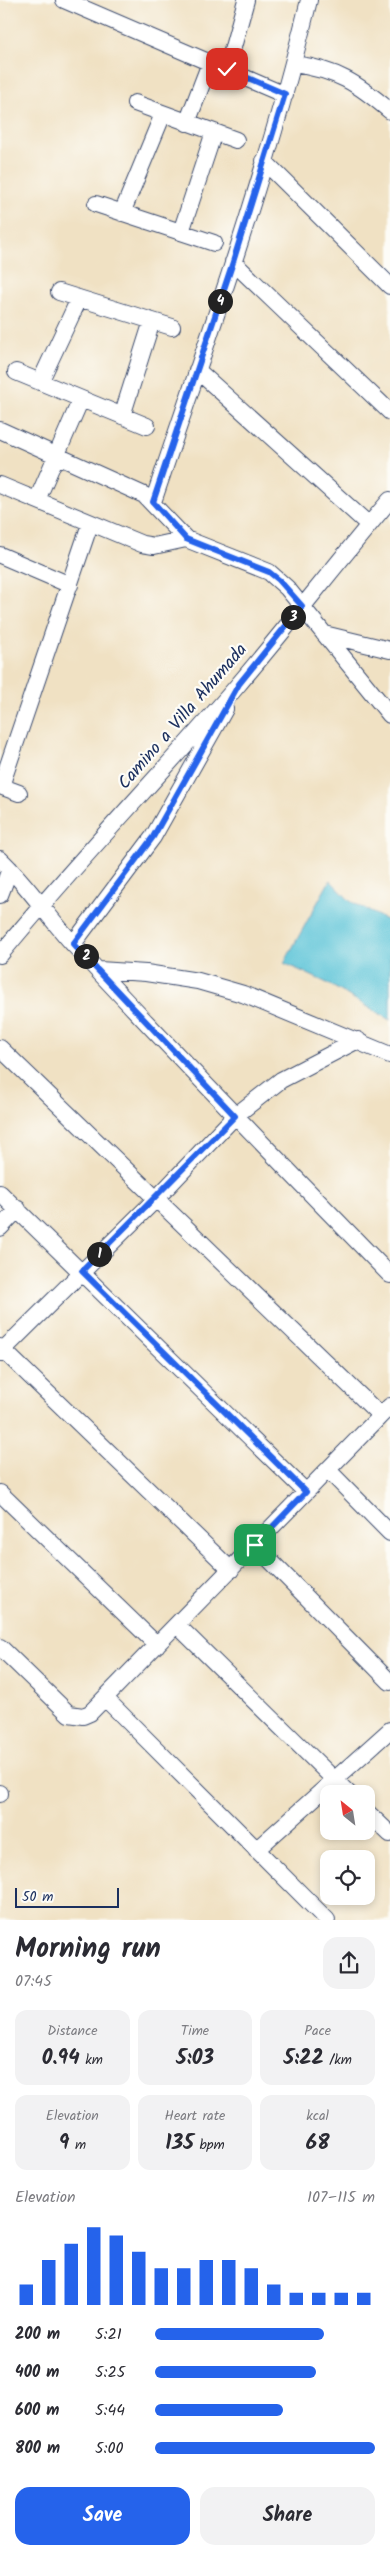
<!DOCTYPE html>
<meta charset="utf-8">
<style>
:root{--surface:#fff;--page:#f2f2f3;--text:#2b2b33;--muted:#7c7c81;--accent:#2563eb}
body{margin:0;font-family:Kalam,sans-serif;background:var(--page);color:var(--text);height:100vh;display:flex;flex-direction:column;font-size:19px;white-space:nowrap}
*{box-sizing:border-box;margin:0}
p{font-size:16px;color:var(--muted)}
.icon{flex:none;width:28px;height:28px;fill:none;stroke:currentColor;stroke-width:2;stroke-linecap:round;stroke-linejoin:round}
.map{position:relative;height:1920px;overflow:hidden}
.side{display:flex;flex-direction:column;background:var(--surface);flex:1}
.side>*{flex:none}
.needle{width:32px;rotate:330deg}
.fabs{position:absolute;left:320px;top:1785px;display:grid;gap:10px}
.fabs a{display:grid;place-items:center;width:55px;height:55px;border-radius:10px;background:var(--surface);box-shadow:0 2px 8px #0003;font-size:25px}
.scale{position:absolute;left:15px;bottom:12px;width:104px;box-sizing:border-box;padding-left:5px;border:2px solid #1b2f5e;border-top:0;font-size:14px;line-height:18px;white-space:nowrap;color:#1b2f5e;-webkit-text-stroke:4px #fdfcf7;paint-order:stroke}
.pin{position:absolute;display:grid;place-items:center;width:42px;height:42px;color:#fff;margin:-21px;border-radius:10px;box-shadow:0 2px 8px #0006}
.km{position:absolute;width:25px;height:25px;margin:-12px;border-radius:50%;background:#222;color:#fff;font-size:14px;line-height:25px;text-align:center}
.round{display:grid;place-items:center;flex:none;width:52px;height:52px;border-radius:15px;background:var(--page)}
.head{display:flex;align-items:center;justify-content:space-between;height:85px;padding:0 15px}
h1{font-size:28px;font-weight:600;line-height:38px}
.metrics{display:grid;grid-template-columns:repeat(3,1fr);gap:8px;height:85px;padding:5px 15px}
.metrics div{display:grid;align-content:center;border-radius:12px;background:var(--page);text-align:center}
.metrics b{font-size:21px;font-weight:600}
.metrics small{font-size:14px;font-weight:400}
.metrics p{font-size:14px}
.chart{height:140px;padding:10px 15px}
.chart p{display:flex;justify-content:space-between}
.chart svg{width:100%;height:90px;margin-top:5px;stroke:var(--accent);stroke-width:6}
.primary-button{display:flex;gap:10px;margin-top:auto;padding:10px 15px}
.primary-button a{flex:1;height:58px;border-radius:15px;background:var(--accent);color:#fff;font-size:20px;font-weight:600;line-height:58px;text-align:center}
.primary-button a+a{background:var(--page);color:var(--text)}
ul{padding:0 15px;list-style:none;font-size:16px}
li{display:grid;grid-template-columns:80px 60px 1fr;align-items:center;height:38px}
li i{height:12px;border-radius:6px;background:var(--accent)}
.map>svg:first-child{display:block}
.water{fill:#5cc4d8;stroke:#3c7a9b}
.lines{fill:none;stroke-linecap:round;stroke-linejoin:round}
.minor-casing{stroke:#3b4a6d;stroke-width:18}
.minor{stroke:#fff;stroke-width:16}
.route-casing{stroke:#fff;stroke-width:10}
.route{stroke:#2563eb;stroke-width:6}
.labels{text-anchor:middle;stroke-width:4.5;stroke-linejoin:round;paint-order:stroke}
.street-label{font-size:18px;fill:#1b2f5e;stroke:#fdfcf7}
</style>
<div class="map">
<svg width="390" height="1920" viewBox="0 0 390 1920">
<rect width="100%" height="100%" fill="#fdfcf7"/>
<filter id="ink" filterUnits="userSpaceOnUse"><feTurbulence type="fractalNoise" baseFrequency=".02" numOctaves="2"/><feDisplacementMap in="SourceGraphic" scale="10" xChannelSelector="R" yChannelSelector="G"/><feConvolveMatrix kernelMatrix="1 2 1 2 8 2 1 2 1" color-interpolation-filters="sRGB"/></filter>
<filter id="wash" filterUnits="userSpaceOnUse"><feTurbulence type="fractalNoise" baseFrequency=".0096" numOctaves="4" result="noise"/><feDisplacementMap in="SourceGraphic" scale="20" xChannelSelector="R" yChannelSelector="G"/><feGaussianBlur stdDeviation="1.12" result="paint"/><feColorMatrix in="noise" values="0 0 0 0 0 0 0 0 0 0 0 0 0 0 0 0 0 1.4 0 .05"/><feComposite in="paint" operator="in"/></filter>
<g filter="url(#wash)">
<rect width="100%" height="100%" fill="#f0e1c3"/>
<path class="water" d="M 330,880 L 350,901 L 390,922 L 390,1020 L 325,982 L 284,963 Z"/>
</g>
<g filter="url(#ink)">
<g class="lines">
<g class="minor-casing">
<path id="minor" d="M 64,0 L 285,95
M 294,64 C 337,70 357,83 390,111
M 227,69 L 246,0
M 135,103 L 236,140
M 187,123 L 210,63
M 264,161 L 390,286
M 96,204 L 214,243
M 122,213 L 163,114
M 181,232 L 214,132
M 233,262 L 390,412
M 59,292 L 172,327
M 197,370 L 369,525
M 16,372 L 147,426
M 40,382 L 79,299
M 122,416 L 152,321
M 0,430 L 144,495 L 186,539
M 0,485 L 142,544 L 154,546 L 186,539 L 269,572 L 287,588 L 390,715
M 37,500 L 81,399
M 153,502 C 209,336 268,170 309,0
M 0,555 L 70,585
M 324,634 L 390,650
M 0,786 L 19,793
M 1,786 L 90,524
M 0,859 C 28,885 48,917 74,945 C 177,1057 284,1166 390,1275
M 0,895 L 10,869
M 73,944 L 153,837 L 225,709
M 0,955 C 76,862 160,776 238,685 C 290,624 338,561 390,500
M 99,970 L 146,973 L 198,981 L 243,994 L 390,1055
M 0,1048 L 380,1415
M 0,1193 L 306,1492
M 0,1228 L 18,1209
M 0,1347 L 231,1570
M 0,1353 L 156,1199 L 235,1116 L 281,1080 L 358,1040
M 328,1470 L 390,1533
M 0,1493 L 157,1645
M 255,1545 L 390,1682
M 177,1625 L 349,1794
M 0,1647 L 69,1714 L 83,1716 L 90,1713 L 390,1406
M 105,1698 L 327,1920
M 0,1793 L 0,1794
M 366,1811 L 390,1834
M 256,1850 L 390,1730"/>
</g>
<use href="#minor" class="minor"/>
</g>
</g>
<g class="lines" filter="url(#ink)">
<g class="route-casing">
<path id="route" d="M 227,69 L 285,94 L 233,262 L 153,502 L 186,539 L 269,572 L 279,580 L 302,606 L 239,684 L 153,837 L 73,944 L 235,1116 L 82,1271 L 306,1492 L 255,1545"/>
</g>
<use href="#route" class="route"/>
</g>
<g class="labels">
<g class="street-label">
<text transform="translate(182 716) rotate(-49)" y="6">Camino a Villa Ahumada</text>
</g>
</g>
</svg>
<div class="fabs">
<a><svg class="needle" viewBox="-14 -14 28 28"><path d="M0-13l5 13h-10z" fill="#e53935"/><path d="M0 13l5-13h-10z" fill="#7c7c81"/></svg></a>
<a><svg class="icon" aria-label="locate" viewBox="0 0 24 24"><circle cx="12" cy="12" r="6"/><path d="M12 2v4M12 18v4M2 12h4M18 12h4"/></svg></a>
</div>
<div class="scale">50 m</div>
<div class="pin" style="left:255px;top:1545px;background:#1e9e55"><svg class="icon" aria-label="arrive" viewBox="0 0 24 24"><path d="M6 21V4h12l-3 4 3 4H6"/></svg></div>
<div class="pin" style="left:227px;top:69px;background:#d93025"><svg class="icon" aria-label="check" viewBox="0 0 24 24"><path d="M5 12l5 5 9-10"/></svg></div>
<b class="km" style="left:99px;top:1254px">1</b>
<b class="km" style="left:86px;top:956px">2</b>
<b class="km" style="left:293px;top:617px">3</b>
<b class="km" style="left:220px;top:301px">4</b>
</div>
<section class="side">
<div class="head"><div><h1>Morning run</h1><p>07:45</p></div><a class="round"><svg class="icon" aria-label="share" viewBox="0 0 24 24"><path d="M12 15V3M7 8l5-5 5 5M5 13v7h14v-7"/></svg></a></div>
<div class="metrics">
<div><p>Distance</p><b>0.94<small> km</small></b></div>
<div><p>Time</p><b>5:03</b></div>
<div><p>Pace</p><b>5:22<small> /km</small></b></div>
</div>
<div class="metrics">
<div><p>Elevation</p><b>9<small> m</small></b></div>
<div><p>Heart rate</p><b>135<small> bpm</small></b></div>
<div><p>kcal</p><b>68</b></div>
</div>
<div class="chart"><p><span>Elevation</span>107–115 m</p>
<svg viewBox="0 0 160 44" preserveAspectRatio="none"><path d="M5 44V34M15 44V22M25 44V14M35 44V6M45 44V10M55 44V18M65 44V26M75 44V26M85 44V22M95 44V22M105 44V26M115 44V34M125 44V38M135 44V38M145 44V38M155 44V38"/></svg>
</div>
<ul>
<li><b>200 m</b>5:21<i style="width:77%"></i></li>
<li><b>400 m</b>5:25<i style="width:73%"></i></li>
<li><b>600 m</b>5:44<i style="width:58%"></i></li>
<li><b>800 m</b>5:00<i style="width:100%"></i></li>
</ul>
<div class="primary-button"><a>Save</a><a>Share</a></div>
</section>
